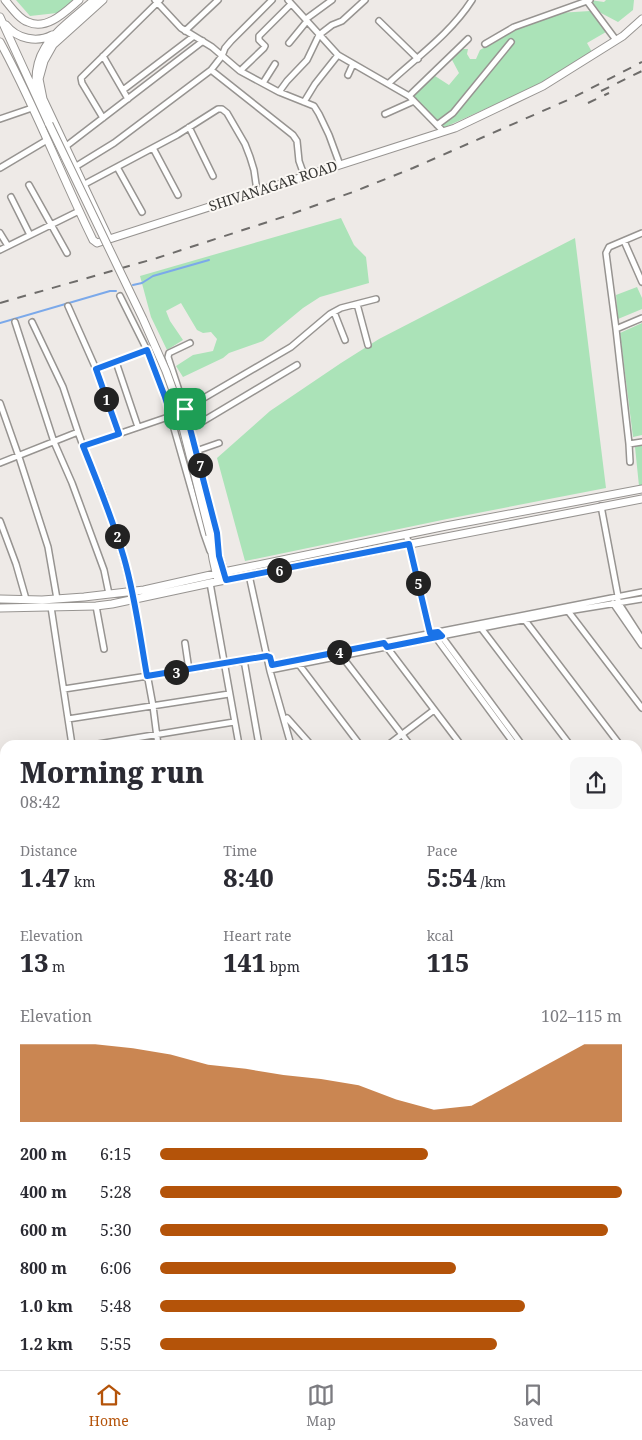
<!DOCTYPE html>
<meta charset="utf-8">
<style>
:root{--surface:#fff;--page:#f7f7f7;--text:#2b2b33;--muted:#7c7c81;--line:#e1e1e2;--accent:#b45309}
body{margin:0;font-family:"Noto Serif",serif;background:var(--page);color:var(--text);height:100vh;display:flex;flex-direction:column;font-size:19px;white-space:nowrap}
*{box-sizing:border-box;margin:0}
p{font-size:16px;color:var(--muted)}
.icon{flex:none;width:28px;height:28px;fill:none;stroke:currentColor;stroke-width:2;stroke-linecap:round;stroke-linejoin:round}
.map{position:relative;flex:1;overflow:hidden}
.drawer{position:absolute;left:0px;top:740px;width:642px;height:630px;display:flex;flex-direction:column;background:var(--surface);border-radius:15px 15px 0 0;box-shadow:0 5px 20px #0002}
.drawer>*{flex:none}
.pin{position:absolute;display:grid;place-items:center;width:42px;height:42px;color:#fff;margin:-21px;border-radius:10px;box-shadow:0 2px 8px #0006}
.km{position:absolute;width:25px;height:25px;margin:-12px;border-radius:50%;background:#222;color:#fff;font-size:14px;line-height:25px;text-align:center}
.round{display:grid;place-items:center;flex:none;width:52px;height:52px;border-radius:10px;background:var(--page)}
.overview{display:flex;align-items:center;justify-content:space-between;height:85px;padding:0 20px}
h1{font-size:28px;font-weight:800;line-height:38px}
.metrics{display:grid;grid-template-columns:repeat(3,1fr);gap:8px;height:85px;padding:5px 20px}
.metrics div{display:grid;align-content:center}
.metrics b{font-size:25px;font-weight:800}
.metrics small{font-size:14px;font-weight:400}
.metrics p{font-size:14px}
.chart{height:140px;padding:10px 20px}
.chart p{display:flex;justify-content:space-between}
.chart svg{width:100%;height:90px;margin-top:5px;fill:var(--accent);opacity:.7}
ul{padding:0 20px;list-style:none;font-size:16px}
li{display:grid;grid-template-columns:80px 60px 1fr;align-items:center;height:38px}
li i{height:12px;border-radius:6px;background:var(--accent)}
.tabs{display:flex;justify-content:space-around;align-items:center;height:70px;border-top:1px solid var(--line);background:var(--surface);font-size:14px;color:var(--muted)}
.tabs a{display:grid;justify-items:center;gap:2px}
.tabs .active{color:var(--accent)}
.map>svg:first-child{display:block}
.green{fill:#abe3b8}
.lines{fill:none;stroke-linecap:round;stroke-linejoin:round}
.stream{stroke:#7ba9ea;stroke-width:2}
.street-casing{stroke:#979491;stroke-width:8}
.secondary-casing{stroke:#979491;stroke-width:9}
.street{stroke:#fff;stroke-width:5}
.secondary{stroke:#fff;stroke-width:7}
.rail{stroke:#6e6c6a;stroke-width:2;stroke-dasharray:9 9;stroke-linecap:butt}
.secondary-bridge-casing{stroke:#979491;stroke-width:9;stroke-linecap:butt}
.secondary-bridge{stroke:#fff;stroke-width:7}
.route-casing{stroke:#fff;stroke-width:10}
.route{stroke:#1a73e8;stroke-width:6}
.labels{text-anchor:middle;stroke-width:4;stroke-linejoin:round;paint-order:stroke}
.street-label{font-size:14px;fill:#383735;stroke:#fbf8f4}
</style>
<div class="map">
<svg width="642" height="1370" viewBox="0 0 642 1370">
<rect width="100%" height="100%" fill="#eeeae7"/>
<path class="green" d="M 16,0 L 73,0 L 76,3 L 57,13 L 30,16 Z
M 590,0 L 604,2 L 606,0 L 634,0 L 633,10 L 618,22 L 601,13 Z
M 590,11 L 606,32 L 587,43 L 592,52 L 563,71 L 525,91 L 443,128 L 413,95 L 435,76 L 449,85 L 459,73 L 451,58 L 461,49 L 468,49 L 467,54 L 470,59 L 476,59 L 480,50 L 521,26 L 558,13 Z
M 341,218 L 354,245 L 366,257 L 369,283 L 320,297 L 303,308 L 263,341 L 229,353 L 223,358 L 183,377 L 176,366 L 193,355 L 213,351 L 217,339 L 211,332 L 203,333 L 197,330 L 181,303 L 166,311 L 170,321 L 183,340 L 167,350 L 151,317 L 140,276 Z
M 575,238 L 606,488 L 447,519 L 245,561 L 217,458 L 270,411 L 341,363 L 379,339 Z
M 637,287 L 642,298 L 642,309 L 618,319 L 616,295 Z
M 642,323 L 642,435 L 633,437 L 620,333 Z
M 642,445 L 642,485 L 639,486 L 635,447 Z
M 642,786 L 642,826 L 638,826 L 638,789 Z"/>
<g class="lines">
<path class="stream" d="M 133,285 L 142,283 L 153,276 L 209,260
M 0,323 L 110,291 L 116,291"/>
<g class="street-casing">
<path id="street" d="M 155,0 L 181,28 L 212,47 L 240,71 L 279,92 L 314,106 L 319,114 L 329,135 L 340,165
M 288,0 L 338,55 L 409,96 L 443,131
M 587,1 L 616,40
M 306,19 L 332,0
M 379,21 L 418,59
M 185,31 L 218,0
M 289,43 L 307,21
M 485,44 L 514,27 L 590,0
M 103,56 L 128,99
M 211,70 L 222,56 L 225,48 L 231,41 L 272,0
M 240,71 L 264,48 L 265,46 L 259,40 L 259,36 L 291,4
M 348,75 L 353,64
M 263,83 L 275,64
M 389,83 C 417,57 451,33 472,0
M 123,90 L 194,36
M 279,92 L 287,81 L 307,60 L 319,35 L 332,25 L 342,21 L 365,0
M 409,96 L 468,39
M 304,102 L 315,84 L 338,55
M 385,114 L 414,101
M 103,118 L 82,83 L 81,78 L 160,0
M 0,119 L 32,108
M 437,125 L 453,113 L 511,42
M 189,127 L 213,176
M 65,147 L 203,41
M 153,148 L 178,195
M 75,167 L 114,143 L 211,70 L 293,135 L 297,141 L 299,161 L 304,175
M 117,167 L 142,212
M 0,168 L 47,140
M 29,185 L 67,253
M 83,185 L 177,135 L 218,109 L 222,109 L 227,113 L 245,144 L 250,157 L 254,170 L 257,191
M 11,197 L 30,235
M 0,233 L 8,246
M 624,241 L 642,282
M 0,250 L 79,211
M 120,296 L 147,350 L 165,397 L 204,534 L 210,551
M 357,304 L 368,345
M 68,306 L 96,369 L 119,434
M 334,312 L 345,340
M 15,322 L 54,442 L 72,483 L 104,570 L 109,594
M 32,322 L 63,387 L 78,432
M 616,329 L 606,253 L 609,247 L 642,233
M 190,343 L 169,353 L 168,357 L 185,409 L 217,533 L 219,553
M 116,362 L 138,427
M 96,369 L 147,350
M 0,403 L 19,457 L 48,547 L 57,599
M 190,429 L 297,365
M 629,444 L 616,329 L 642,318
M 83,446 L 103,494 L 124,560 L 132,592 L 153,706 L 158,745
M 196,451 L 219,443
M 630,462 L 629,444 L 642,442
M 0,463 L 78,432 L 83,446 L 171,416 L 185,409 L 291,347 L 330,314 L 341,308 L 376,299
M 601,506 L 618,596 L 618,602 L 642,639
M 0,521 L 16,564 L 26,599
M 406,535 L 409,544 L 430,635
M 249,575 L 270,671 L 291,745
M 210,583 L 239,745
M 613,603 L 642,645
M 96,606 L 104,649
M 51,607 L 72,745
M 568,611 L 642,708
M 524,619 L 620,745
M 481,628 L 570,745
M 440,634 L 522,745
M 434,635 L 515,745
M 185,643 L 189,670
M 386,646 L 461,745
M 340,654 L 410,745
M 244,660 L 259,745
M 297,662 L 360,745
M 269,665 L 642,592
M 270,670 L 568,611 L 642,599
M 64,689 L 225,664 L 267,656 L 270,657
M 287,718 L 311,745
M 68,719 L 229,694
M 92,745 L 234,722
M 283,745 L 294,744
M 388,745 L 434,710
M 638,768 L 642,774
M 0,781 L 5,808
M 638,783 L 642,780
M 0,812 L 5,811
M 638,829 L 642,828
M 638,834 L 642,834
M 0,842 L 5,841
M 0,865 L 5,864
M 0,888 L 5,887
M 638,902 L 642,908
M 0,905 L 5,904
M 638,909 L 642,915
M 0,930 L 5,929
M 638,971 L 642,977
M 0,975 L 5,974
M 638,978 L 642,984
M 638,1025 L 642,1022
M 0,1029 L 5,1028
M 638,1033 L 642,1030
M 0,1049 L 5,1048
M 638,1072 L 642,1070
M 638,1095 L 642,1094
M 0,1104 L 5,1102
M 639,1118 L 642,1130
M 0,1148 L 5,1145
M 638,1191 L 642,1202
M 0,1246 L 5,1254
M 638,1256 L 642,1265
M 0,1268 L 5,1265
M 638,1314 L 642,1312
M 638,1338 L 641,1346 L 638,1350
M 0,1365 L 5,1362
M 76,1365 L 79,1370
M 297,1365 L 299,1370
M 467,1365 L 469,1370
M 550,1365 L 552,1370
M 154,1370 L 162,1365
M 189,1370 L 197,1365
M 225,1370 L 233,1365
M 365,1370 L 376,1365
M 417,1370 L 428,1365
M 534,1370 L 544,1365
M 606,1370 L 614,1365"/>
</g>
<g class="secondary-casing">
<path id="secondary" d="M 5,0 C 11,7 19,19 28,22 C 47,31 66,11 79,0
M 103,0 L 53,45 L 44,61 L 39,79 L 43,99 L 109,239
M 0,17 L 49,124
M 6,25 C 17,39 37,43 52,35
M 0,42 C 35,106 61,175 93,240 L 97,243 L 455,128 L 543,86 L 623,36 L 642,19
M 38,99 C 27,48 60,30 94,0
M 210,535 L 219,556 L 225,574
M 210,541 L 213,559 L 217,577
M 0,599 L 42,600 L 84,597 L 144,590 L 224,572 L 446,526 L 642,489
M 0,608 L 96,606 L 112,604 L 210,583 L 642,499"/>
</g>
<use href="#street" class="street"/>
<use href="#secondary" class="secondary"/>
<path class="rail" d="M 601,91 L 642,71
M 588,103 L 609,93
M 0,303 L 157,258 L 283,217 L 353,192 L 413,168 L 570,99 L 642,62"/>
<g class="secondary-bridge-casing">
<path id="secondary-bridge" d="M 49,124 L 143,319 L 166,371 L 175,396 L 210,535"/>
</g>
<use href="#secondary-bridge" class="secondary-bridge"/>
</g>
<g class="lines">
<g class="route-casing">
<path id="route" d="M 147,350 L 165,397 L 171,416 L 185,409 L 217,533 L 219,556 L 226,580 L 409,544 L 430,633 L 438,632 L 442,636 L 387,647 L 384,643 L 272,665 L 270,657 L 267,656 L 147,676 C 140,637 135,596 124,558 C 113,520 98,483 83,446 L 119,434 L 96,369 Z"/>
</g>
<use href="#route" class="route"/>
</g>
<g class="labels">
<g class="street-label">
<text transform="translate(273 186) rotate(-18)" y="5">SHIVANAGAR ROAD</text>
</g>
</g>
</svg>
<div class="pin" style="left:185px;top:409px;background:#1e9e55"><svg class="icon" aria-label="arrive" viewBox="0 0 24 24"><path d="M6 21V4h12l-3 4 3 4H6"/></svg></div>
<b class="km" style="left:106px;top:399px">1</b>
<b class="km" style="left:117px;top:536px">2</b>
<b class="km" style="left:176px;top:672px">3</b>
<b class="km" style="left:339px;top:652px">4</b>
<b class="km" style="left:418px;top:583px">5</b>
<b class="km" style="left:279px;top:570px">6</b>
<b class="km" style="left:200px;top:465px">7</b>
<section class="drawer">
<div class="overview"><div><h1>Morning run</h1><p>08:42</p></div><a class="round"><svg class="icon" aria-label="share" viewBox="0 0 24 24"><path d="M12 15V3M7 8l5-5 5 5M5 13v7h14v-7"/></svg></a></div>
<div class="metrics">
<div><p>Distance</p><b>1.47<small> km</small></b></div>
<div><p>Time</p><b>8:40</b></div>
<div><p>Pace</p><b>5:54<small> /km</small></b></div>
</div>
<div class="metrics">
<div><p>Elevation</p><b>13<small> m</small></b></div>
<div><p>Heart rate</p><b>141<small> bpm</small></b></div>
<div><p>kcal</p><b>115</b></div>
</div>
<div class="chart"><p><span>Elevation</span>102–115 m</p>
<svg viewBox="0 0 160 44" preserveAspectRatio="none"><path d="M0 44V6L10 6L20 6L30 8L40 11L50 16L60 18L70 21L80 23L90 26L100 33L110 38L120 36L130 26L140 16L150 6L160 6V44z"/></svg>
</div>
<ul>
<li><b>200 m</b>6:15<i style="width:58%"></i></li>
<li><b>400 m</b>5:28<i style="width:100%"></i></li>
<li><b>600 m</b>5:30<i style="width:97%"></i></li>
<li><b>800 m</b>6:06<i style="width:64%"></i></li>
<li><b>1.0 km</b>5:48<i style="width:79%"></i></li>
<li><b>1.2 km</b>5:55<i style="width:73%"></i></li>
</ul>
</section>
</div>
<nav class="tabs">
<a class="active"><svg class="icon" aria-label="home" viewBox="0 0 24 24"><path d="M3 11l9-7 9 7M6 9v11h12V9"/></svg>Home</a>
<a><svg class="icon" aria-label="map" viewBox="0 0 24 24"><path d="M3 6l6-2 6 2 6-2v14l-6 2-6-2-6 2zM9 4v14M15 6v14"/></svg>Map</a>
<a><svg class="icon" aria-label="saved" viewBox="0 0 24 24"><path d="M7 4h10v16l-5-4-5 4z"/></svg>Saved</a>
</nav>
